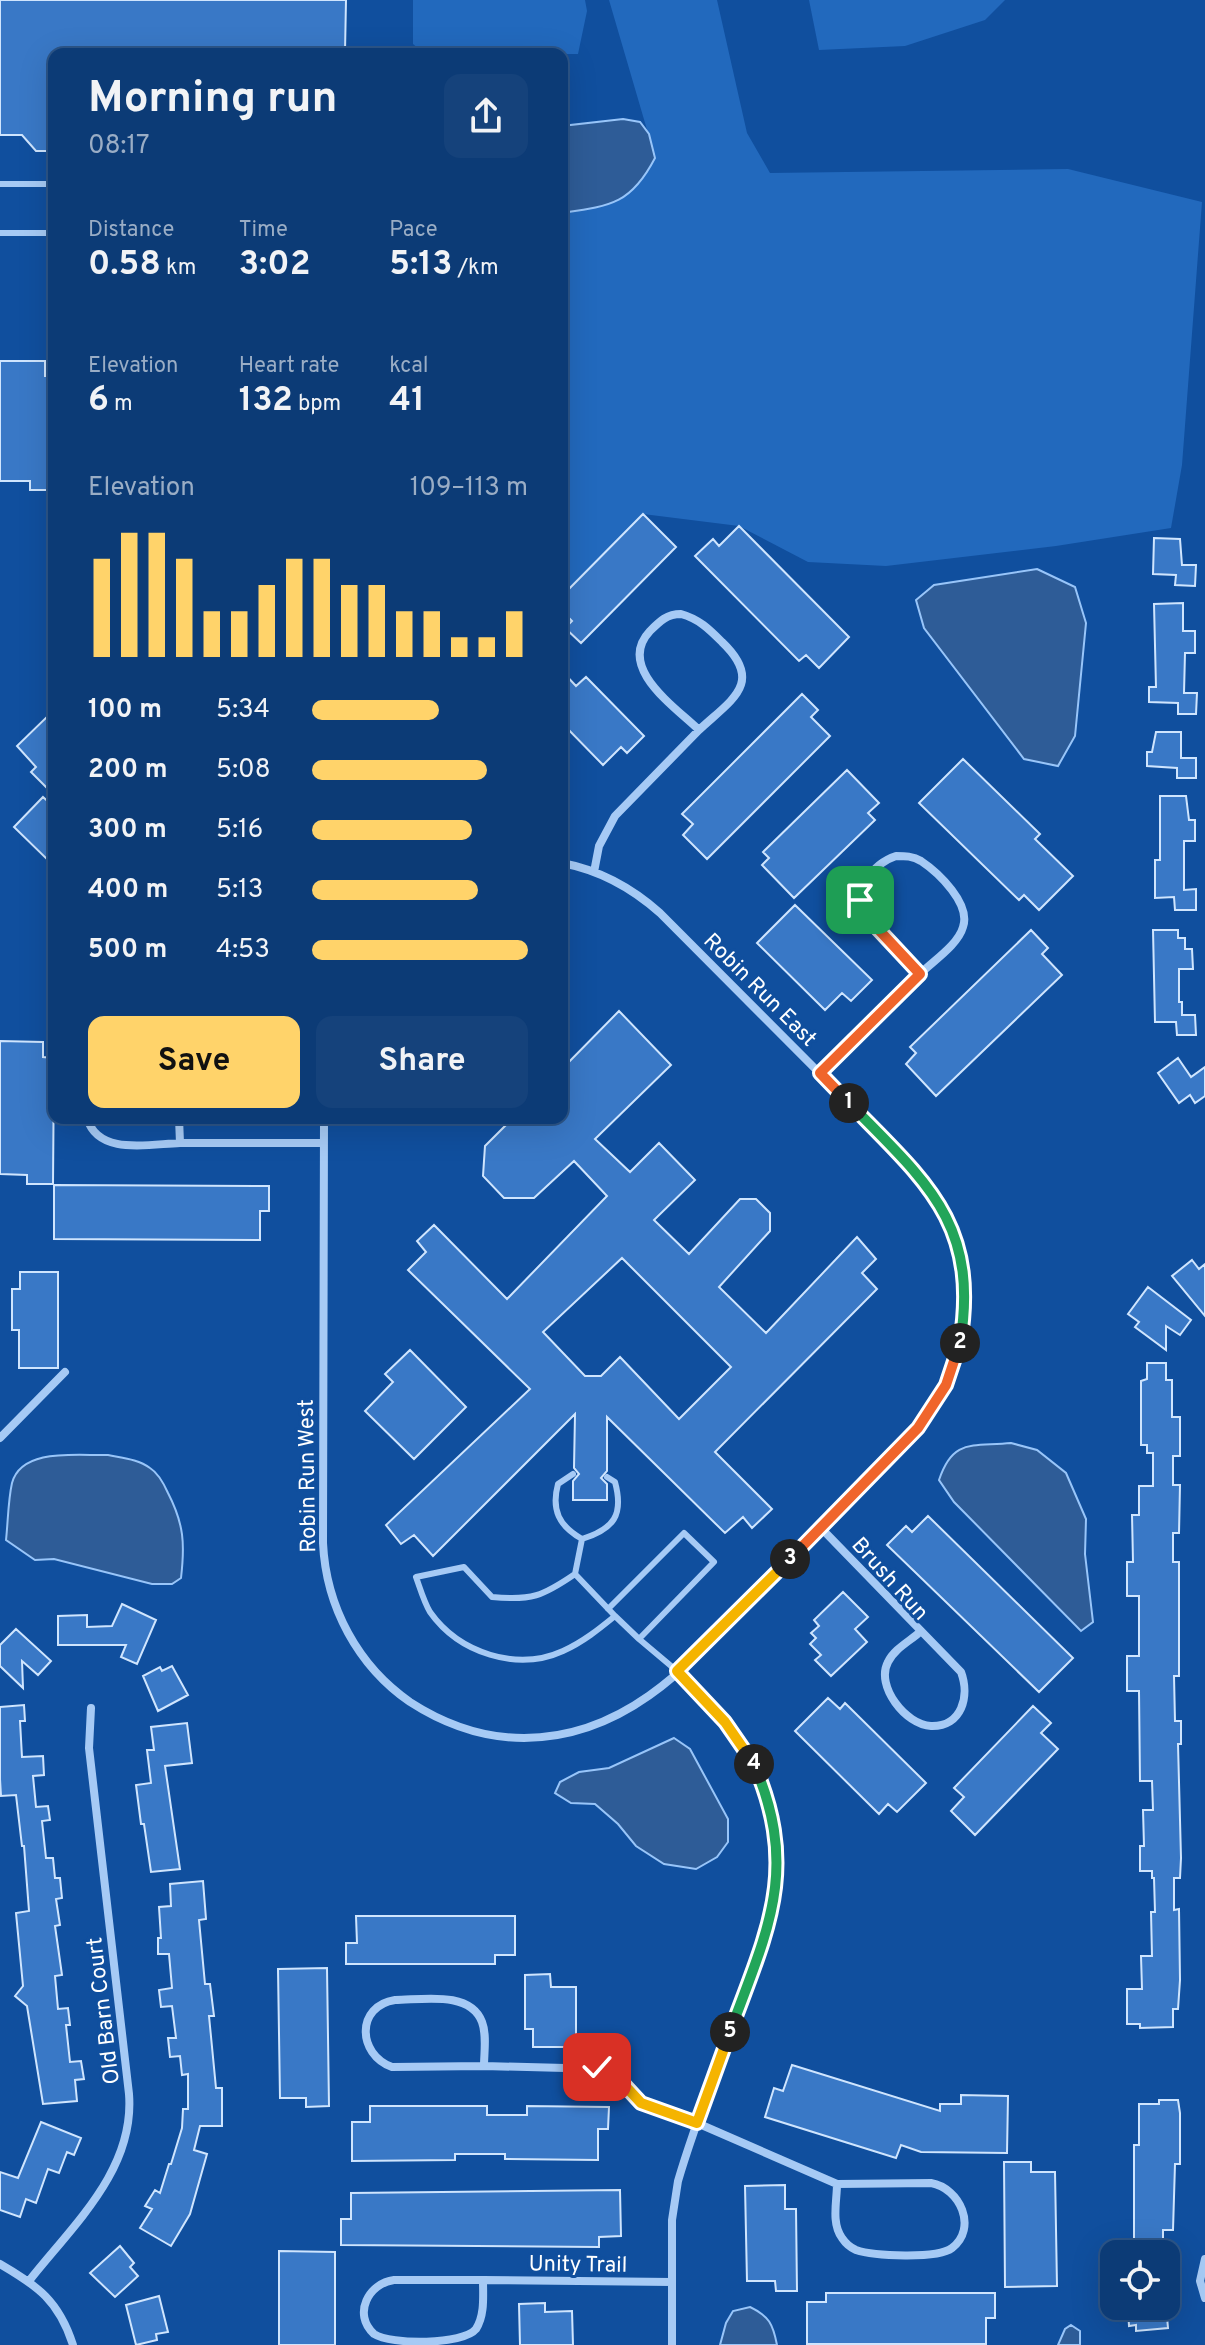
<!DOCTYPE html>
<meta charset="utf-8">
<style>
:root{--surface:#0c3b76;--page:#15427b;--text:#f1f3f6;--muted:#9aadc5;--line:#2c5588;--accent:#ffd36a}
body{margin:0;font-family:Overpass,sans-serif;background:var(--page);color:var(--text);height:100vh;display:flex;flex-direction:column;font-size:30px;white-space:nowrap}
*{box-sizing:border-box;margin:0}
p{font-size:26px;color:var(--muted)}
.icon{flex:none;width:44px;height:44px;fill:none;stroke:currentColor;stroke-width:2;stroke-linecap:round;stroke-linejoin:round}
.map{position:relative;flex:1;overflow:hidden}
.drawer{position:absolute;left:48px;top:48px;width:520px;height:1076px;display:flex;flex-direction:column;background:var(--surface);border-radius:16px;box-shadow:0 8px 32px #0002,0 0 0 2px var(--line)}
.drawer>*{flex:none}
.fabs{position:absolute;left:1100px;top:2240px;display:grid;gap:16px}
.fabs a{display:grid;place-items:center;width:80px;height:80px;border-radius:16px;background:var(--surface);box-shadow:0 8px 32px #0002,0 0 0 2px var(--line);font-size:40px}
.pin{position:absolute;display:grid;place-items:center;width:68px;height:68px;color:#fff;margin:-34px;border-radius:16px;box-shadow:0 4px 12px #0006}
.km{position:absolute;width:40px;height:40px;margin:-20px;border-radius:50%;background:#222;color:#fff;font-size:22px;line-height:40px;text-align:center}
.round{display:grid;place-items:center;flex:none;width:84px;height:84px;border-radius:16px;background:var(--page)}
.head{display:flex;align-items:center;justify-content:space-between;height:136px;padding:0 40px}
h1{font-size:44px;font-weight:700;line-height:60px}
.stats{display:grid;grid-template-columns:repeat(3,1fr);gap:12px;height:136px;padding:8px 40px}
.stats div{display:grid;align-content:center}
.stats b{font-size:34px;font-weight:700}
.stats small{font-size:22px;font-weight:400}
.stats p{font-size:22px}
.chart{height:224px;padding:16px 40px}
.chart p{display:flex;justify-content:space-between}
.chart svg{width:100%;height:144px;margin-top:8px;stroke:var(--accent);stroke-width:6}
.primary-button{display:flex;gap:16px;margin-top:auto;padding:16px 40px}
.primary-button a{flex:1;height:92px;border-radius:16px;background:var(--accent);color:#111;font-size:32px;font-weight:700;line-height:92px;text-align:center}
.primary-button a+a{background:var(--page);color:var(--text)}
ul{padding:0 40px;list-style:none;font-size:26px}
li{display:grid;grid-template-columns:128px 96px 1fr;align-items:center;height:60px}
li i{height:20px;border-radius:10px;background:var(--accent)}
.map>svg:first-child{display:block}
.green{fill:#2269bd}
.water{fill:#2e5c97;stroke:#98c5f9;stroke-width:2}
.building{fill:#3978c6;stroke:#cfe5fe;stroke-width:2;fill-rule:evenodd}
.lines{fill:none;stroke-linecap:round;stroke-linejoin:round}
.service{stroke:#a6caf5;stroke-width:6}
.minor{stroke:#a6caf5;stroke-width:8}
.split-1-casing{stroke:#fff;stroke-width:16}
.split-2-casing{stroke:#fff;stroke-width:16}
.split-3-casing{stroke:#fff;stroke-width:16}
.split-4-casing{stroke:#fff;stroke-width:16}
.split-5-casing{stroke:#fff;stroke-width:16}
.split-6-casing{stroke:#fff;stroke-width:16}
.split-1{stroke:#f0652b;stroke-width:10}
.split-2{stroke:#22a559;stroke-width:10}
.split-3{stroke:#f0652b;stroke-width:10}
.split-4{stroke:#f5b400;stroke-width:10}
.split-5{stroke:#22a559;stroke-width:10}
.split-6{stroke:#f5b400;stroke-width:10}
.labels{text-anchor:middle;stroke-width:6;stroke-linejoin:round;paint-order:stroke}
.street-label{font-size:22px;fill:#fff;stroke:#104f9e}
</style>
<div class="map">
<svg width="1205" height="2345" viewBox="0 0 1205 2345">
<rect width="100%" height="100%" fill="#104f9e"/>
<path class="green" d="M 413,0 L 585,0 L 587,11 L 578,54 L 425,54 L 413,44 Z
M 609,0 L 717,0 L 747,133 L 770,173 L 1068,169 L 1202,202 L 1182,465 L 1171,528 L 1056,546 L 886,566 L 808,562 L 739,526 L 643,514 L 562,596 L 562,204 L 655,157 Z
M 809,0 L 1005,0 L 985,20 L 905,46 L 819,50 Z"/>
<path class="water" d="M 623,119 L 640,122 L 649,134 L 655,158 C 631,204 611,206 562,213 L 562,126 Z
M 1037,569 L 1075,587 L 1086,623 L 1075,736 L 1058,766 L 1024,759 L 924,628 L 916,600 L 934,585 Z
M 1011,1443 L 1037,1450 L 1066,1473 L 1086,1519 L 1085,1554 L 1093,1622 L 1081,1631 L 954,1502 L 939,1480 C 953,1438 972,1447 1011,1443 Z
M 108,1455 C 122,1458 138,1459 150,1468 C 158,1473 164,1484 168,1493 C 184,1524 185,1544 181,1578 L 172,1584 L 152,1584 L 54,1559 L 35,1560 L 6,1540 C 8,1522 8,1501 12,1483 C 22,1447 79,1456 108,1455 Z
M 674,1738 L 690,1749 L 728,1819 L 728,1842 L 717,1857 L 696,1869 L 664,1864 L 636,1846 L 618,1824 L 595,1804 L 571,1803 L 555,1793 L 560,1782 L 579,1772 L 609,1768 Z
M 750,2307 C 769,2316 773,2324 777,2345 L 720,2345 L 726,2323 L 733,2311 Z
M 1071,2325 L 1080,2331 L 1080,2345 L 1058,2345 L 1065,2329 Z"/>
<path class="building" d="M 0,0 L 346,0 L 345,52 L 54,54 L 54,151 L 36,151 L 22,135 L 0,135 Z
M 0,361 L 45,361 L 45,376 L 53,376 L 53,490 L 30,490 L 30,481 L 0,481 Z
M 643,514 L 676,547 L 581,643 L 565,628 L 572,621 L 562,611 L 562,596 Z
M 739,526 L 849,637 L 819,668 L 806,655 L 799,661 L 695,556 L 713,539 L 719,546 Z
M 1154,538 L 1180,539 L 1182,565 L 1196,565 L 1195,586 L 1175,585 L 1176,575 L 1153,574 Z
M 1183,603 L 1183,631 L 1195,631 L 1195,653 L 1185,653 L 1184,693 L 1197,693 L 1196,714 L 1178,714 L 1178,703 L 1149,702 L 1149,687 L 1156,687 L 1154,604 Z
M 562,671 L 576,686 L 586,677 L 644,736 L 627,753 L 621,747 L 603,765 L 562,723 Z
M 802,694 L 818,710 L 811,717 L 830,736 L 707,859 L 683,835 L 693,824 L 682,814 Z
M 54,710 L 54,795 L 31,772 L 36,767 L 17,746 Z
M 1156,732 L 1181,732 L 1181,758 L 1196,758 L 1196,778 L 1177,778 L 1177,768 L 1147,766 L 1147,752 L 1152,752 Z
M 963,759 L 1040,834 L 1035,839 L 1073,876 L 1039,910 L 1024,895 L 1019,900 L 919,803 Z
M 847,770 L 879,803 L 868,813 L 875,820 L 794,898 L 762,865 L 769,858 L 763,852 Z
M 1160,796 L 1186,796 L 1189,820 L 1195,820 L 1195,841 L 1184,841 L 1184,890 L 1196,889 L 1196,910 L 1175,910 L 1174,897 L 1155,898 L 1155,860 L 1160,860 Z
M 43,797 L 54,807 L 54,866 L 14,827 Z
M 795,905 L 872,980 L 851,1001 L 842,993 L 825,1010 L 757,943 Z
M 1031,930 L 1048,948 L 1042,954 L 1062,975 L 936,1096 L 906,1064 L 916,1053 L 910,1047 Z
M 1153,930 L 1178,930 L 1178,938 L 1185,938 L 1185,949 L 1192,949 L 1193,969 L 1179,969 L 1179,1002 L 1182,1002 L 1182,1015 L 1195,1015 L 1196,1035 L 1177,1035 L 1176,1022 L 1155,1022 Z
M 619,1011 L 671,1065 L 595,1139 L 630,1172 L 659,1143 L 695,1180 L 654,1220 L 689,1254 L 740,1199 L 756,1199 L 770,1213 L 770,1231 L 719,1287 L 766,1333 L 857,1237 L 876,1259 L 862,1273 L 877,1289 L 715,1452 L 772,1509 L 752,1528 L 743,1517 L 725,1533 L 607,1417 L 607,1471 L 601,1478 L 607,1484 L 607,1500 L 573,1500 L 573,1481 L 579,1474 L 574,1468 L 575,1414 L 433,1556 L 414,1535 L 401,1544 L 386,1525 L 530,1389 L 408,1270 L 426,1252 L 417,1241 L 434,1225 L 507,1299 L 607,1196 L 574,1161 L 534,1198 L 504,1198 L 483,1176 L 485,1146 L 513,1118 L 562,1118 L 562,1069 ZM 622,1258 L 731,1367 L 679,1419 L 620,1357 L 601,1376 L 585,1376 L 543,1332 Z
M 0,1041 L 43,1042 L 43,1057 L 54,1058 L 53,1184 L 27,1184 L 27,1175 L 0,1174 Z
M 1178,1058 L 1191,1077 L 1205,1067 L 1205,1096 L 1195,1103 L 1190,1095 L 1179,1103 L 1158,1073 Z
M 54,1185 L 269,1186 L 269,1211 L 260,1211 L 260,1240 L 54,1239 Z
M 1192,1260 L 1199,1269 L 1205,1264 L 1205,1316 L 1172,1276 Z
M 20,1272 L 58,1272 L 58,1368 L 19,1368 L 19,1330 L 12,1330 L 12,1289 L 20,1289 Z
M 1148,1287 L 1191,1320 L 1180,1335 L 1166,1326 L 1166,1350 L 1135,1327 L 1139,1322 L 1128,1314 Z
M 410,1350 L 466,1407 L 414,1459 L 365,1411 L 393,1382 L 385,1374 Z
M 1147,1363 L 1166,1363 L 1166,1380 L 1172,1380 L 1172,1417 L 1180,1417 L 1180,1456 L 1173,1456 L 1173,1485 L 1180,1485 L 1179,1533 L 1173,1533 L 1173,1562 L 1179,1562 L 1179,1676 L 1174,1676 L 1175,1721 L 1181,1721 L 1181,1744 L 1178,1744 L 1181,1858 L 1180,1878 L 1174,1878 L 1174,1910 L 1179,1909 L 1180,1980 L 1178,2009 L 1173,2009 L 1173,2027 L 1140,2028 L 1140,2024 L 1127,2024 L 1127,1989 L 1142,1989 L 1141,1956 L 1152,1956 L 1151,1912 L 1155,1912 L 1154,1878 L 1152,1878 L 1152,1871 L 1140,1871 L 1140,1846 L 1144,1846 L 1143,1810 L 1153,1810 L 1152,1781 L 1140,1781 L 1139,1691 L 1127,1691 L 1127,1656 L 1139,1656 L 1139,1596 L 1127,1596 L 1127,1562 L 1133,1562 L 1132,1515 L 1139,1515 L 1139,1486 L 1153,1486 L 1153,1453 L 1147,1453 L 1147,1445 L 1141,1445 L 1141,1381 L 1147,1379 Z
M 928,1516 L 1073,1658 L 1039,1692 L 887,1545 L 906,1526 L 912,1532 Z
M 843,1592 L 868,1617 L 855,1629 L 867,1642 L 831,1676 L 815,1660 L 821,1655 L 810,1644 L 816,1638 L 811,1633 L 819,1626 L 814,1620 Z
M 122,1604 L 156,1620 L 137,1664 L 121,1657 L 126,1645 L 58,1645 L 58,1616 L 87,1615 L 87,1627 L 112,1626 Z
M 16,1629 L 51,1661 L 38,1675 L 22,1661 L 23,1688 L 0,1666 L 0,1645 Z
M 172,1666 L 188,1695 L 158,1711 L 143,1676 L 160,1667 L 162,1671 Z
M 828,1698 L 840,1709 L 845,1703 L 926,1783 L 897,1812 L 888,1804 L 879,1814 L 795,1731 Z
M 24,1705 L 25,1721 L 20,1721 L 22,1757 L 43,1756 L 44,1775 L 33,1776 L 36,1807 L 48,1806 L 50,1820 L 42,1821 L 46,1858 L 53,1858 L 55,1878 L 60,1878 L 62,1898 L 56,1899 L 60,1925 L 55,1926 L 62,1975 L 55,1976 L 58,2009 L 68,2008 L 70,2025 L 66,2025 L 70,2062 L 81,2061 L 84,2079 L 75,2080 L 77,2101 L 43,2104 L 27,2006 L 15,1996 L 23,1986 L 16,1913 L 29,1911 L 24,1846 L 22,1846 L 16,1795 L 1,1796 L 0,1779 L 0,1707 Z
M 1033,1706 L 1051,1723 L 1041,1733 L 1058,1749 L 975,1835 L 951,1811 L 964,1797 L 954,1788 Z
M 187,1723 L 192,1763 L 165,1766 L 180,1869 L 151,1872 L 144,1824 L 141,1824 L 136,1785 L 151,1783 L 147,1750 L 154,1750 L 151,1727 Z
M 203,1881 L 206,1919 L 199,1920 L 205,1984 L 210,1984 L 214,2016 L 209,2016 L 216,2088 L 222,2088 L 222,2126 L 200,2126 L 194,2150 L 207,2154 L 190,2214 L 171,2246 L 140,2228 L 152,2209 L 145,2206 L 155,2190 L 160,2193 L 169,2164 L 171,2164 L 182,2128 L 183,2109 L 188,2109 L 188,2074 L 182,2075 L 180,2056 L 170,2057 L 168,2038 L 176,2038 L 172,2006 L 161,2007 L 159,1990 L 172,1988 L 169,1954 L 158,1954 L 158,1938 L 161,1938 L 159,1907 L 171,1906 L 170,1884 Z
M 356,1916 L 515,1916 L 515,1955 L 495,1955 L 495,1964 L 346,1964 L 346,1943 L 357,1943 Z
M 327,1968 L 329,2106 L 306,2107 L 306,2098 L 280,2098 L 278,1969 Z
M 550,1974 L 551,1987 L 576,1987 L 576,2047 L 533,2047 L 533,2029 L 525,2029 L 525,1975 Z
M 792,2065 L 940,2111 L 940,2104 L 961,2104 L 961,2095 L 1008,2096 L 1007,2153 L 921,2152 L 901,2145 L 896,2158 L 765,2117 L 774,2088 L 783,2091 Z
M 1159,2100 L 1178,2100 L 1180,2113 L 1180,2164 L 1175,2164 L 1173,2230 L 1163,2230 L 1163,2254 L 1134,2254 L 1134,2145 L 1139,2145 L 1139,2104 L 1159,2104 Z
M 370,2106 L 487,2106 L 487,2115 L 527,2115 L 527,2106 L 609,2107 L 608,2129 L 598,2129 L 598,2160 L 505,2159 L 505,2154 L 455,2154 L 455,2160 L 352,2161 L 352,2122 L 370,2122 Z
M 41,2122 L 81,2138 L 74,2155 L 67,2152 L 59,2173 L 48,2169 L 36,2203 L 26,2199 L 20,2217 L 0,2210 L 0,2172 L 18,2178 Z
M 1004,2162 L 1031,2162 L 1031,2172 L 1055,2172 L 1057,2286 L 1005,2287 Z
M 785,2185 L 785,2209 L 796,2209 L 797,2291 L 776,2291 L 775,2281 L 747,2281 L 745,2186 Z
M 620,2190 L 621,2236 L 599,2237 L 599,2247 L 341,2245 L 341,2219 L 351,2219 L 351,2193 Z
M 120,2246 L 134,2263 L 130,2267 L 138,2276 L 115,2297 L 90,2273 Z
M 279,2251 L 335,2252 L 335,2345 L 279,2345 Z
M 826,2293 L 995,2293 L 995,2318 L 986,2318 L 986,2344 L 807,2344 L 807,2302 L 826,2302 Z
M 159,2296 L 168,2332 L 156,2334 L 157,2340 L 136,2345 L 126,2305 Z
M 545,2303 L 545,2312 L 572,2311 L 573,2345 L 520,2345 L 519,2304 Z
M 1137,2306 L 1166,2306 L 1168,2328 L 1136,2331 L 1136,2325 L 1129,2326 L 1128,2309 L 1137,2308 Z"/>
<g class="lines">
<path class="service" d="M 0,184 L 54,184
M 0,233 L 54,233
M 573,1474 L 558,1484 C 551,1510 559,1526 582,1539 C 614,1529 624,1515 615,1482 L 607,1477
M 464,1567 L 492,1597 C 531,1601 543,1596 575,1574 L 615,1616 C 599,1629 583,1642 563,1651 C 517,1672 459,1653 430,1612 C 424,1602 420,1588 416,1577 Z
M 575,1574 L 582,1539
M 608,1609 L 684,1533 L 714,1562 L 639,1639 L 615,1616
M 639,1639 L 677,1671"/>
<path class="minor" d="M 681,614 C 699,619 709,629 722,642 C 765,683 731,700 699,730 C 674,706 616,667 650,631 C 660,621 667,614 681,614 Z
M 896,856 C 905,856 913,856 921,861 C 939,873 971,904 963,927 C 958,945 933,961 920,974 L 864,914 C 854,890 872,864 896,856 Z
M 594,872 L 599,846 L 615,816 L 699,730
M 820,1073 L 920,974
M 87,1118 C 98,1156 149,1144 180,1143 L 179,1118
M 324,1118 L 323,1543 C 326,1607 358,1666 410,1702 C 444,1724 483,1738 524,1738 C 640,1738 708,1642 782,1567 C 812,1536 842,1506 872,1476 C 887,1460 905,1445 918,1428 C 980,1346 980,1248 914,1168 L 660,913 C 632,888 599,870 562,863
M 180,1143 L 323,1143
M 0,1438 L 65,1372
M 821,1528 L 961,1672 C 970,1696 962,1727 931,1726 C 906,1725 875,1686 888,1662 C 894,1649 910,1641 920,1632
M 395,2000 C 421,2000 470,1990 482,2022 C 487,2035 484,2053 484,2066 L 392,2067 C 357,2054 356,2006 395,2000 Z
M 484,2066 L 603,2069 L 616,2076 L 641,2103 L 697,2123 L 837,2184
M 931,2183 C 960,2188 978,2228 952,2248 C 938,2259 873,2256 856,2250 C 849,2247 846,2244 842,2238 C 831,2223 837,2201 837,2184 Z
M 1205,2259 L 1200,2281 L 1205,2298
M 0,2264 C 38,2286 59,2301 73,2345
M 394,2280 L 483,2280 C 483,2296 485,2315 476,2329 C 463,2345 391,2345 374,2334 C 352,2314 369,2283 394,2280 Z
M 483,2280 L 672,2282
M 29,2281 C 73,2225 135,2170 129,2094 L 89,1748 L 91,1708
M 672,2345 L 672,2220 L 678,2181 C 695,2123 718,2066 738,2009 C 770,1921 801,1850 751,1759 C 733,1725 703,1698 677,1671"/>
</g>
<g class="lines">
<g class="split-1-casing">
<path id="split-1" d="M 849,1103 L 820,1073 L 920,974 L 864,914 L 860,900"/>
</g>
<g class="split-2-casing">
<path id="split-2" d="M 849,1103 C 925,1181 980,1223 960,1343"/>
</g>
<g class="split-3-casing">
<path id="split-3" d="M 790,1559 L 918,1428 L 946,1385 L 960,1343"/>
</g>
<g class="split-4-casing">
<path id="split-4" d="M 754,1764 L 725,1722 L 677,1671 L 790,1559"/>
</g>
<g class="split-5-casing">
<path id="split-5" d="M 730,2032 C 767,1931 800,1871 754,1764"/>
</g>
<g class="split-6-casing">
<path id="split-6" d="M 597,2067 L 616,2076 L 641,2103 L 697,2123 L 730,2032"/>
</g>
<use href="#split-1" class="split-1"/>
<use href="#split-2" class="split-2"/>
<use href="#split-3" class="split-3"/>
<use href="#split-4" class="split-4"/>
<use href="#split-5" class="split-5"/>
<use href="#split-6" class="split-6"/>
</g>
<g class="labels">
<g class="street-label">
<text transform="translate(761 989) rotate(45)" y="8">Robin Run East</text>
<text transform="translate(306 1476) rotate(-91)" y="8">Robin Run West</text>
<text transform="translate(891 1578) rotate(48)" y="8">Brush Run</text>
<text transform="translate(102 2011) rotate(-97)" y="8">Old Barn Court</text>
<text transform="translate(578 2263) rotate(1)" y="8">Unity Trail</text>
</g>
</g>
</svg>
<div class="fabs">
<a><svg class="icon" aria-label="locate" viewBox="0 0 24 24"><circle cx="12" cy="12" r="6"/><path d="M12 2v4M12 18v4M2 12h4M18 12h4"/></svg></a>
</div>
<div class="pin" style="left:860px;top:900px;background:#1e9e55"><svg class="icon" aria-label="arrive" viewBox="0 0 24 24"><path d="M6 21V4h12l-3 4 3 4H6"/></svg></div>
<div class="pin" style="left:597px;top:2067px;background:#d93025"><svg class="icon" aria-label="check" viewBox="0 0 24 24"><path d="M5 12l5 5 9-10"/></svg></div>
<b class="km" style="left:849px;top:1103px">1</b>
<b class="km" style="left:960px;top:1343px">2</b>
<b class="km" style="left:790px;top:1559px">3</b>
<b class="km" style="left:754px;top:1764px">4</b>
<b class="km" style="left:730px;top:2032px">5</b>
<section class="drawer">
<div class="head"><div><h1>Morning run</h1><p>08:17</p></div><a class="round"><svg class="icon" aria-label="share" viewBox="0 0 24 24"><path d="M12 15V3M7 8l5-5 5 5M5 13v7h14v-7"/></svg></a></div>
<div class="stats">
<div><p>Distance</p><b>0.58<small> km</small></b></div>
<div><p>Time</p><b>3:02</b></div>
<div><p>Pace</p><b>5:13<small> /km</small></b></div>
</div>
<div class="stats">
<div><p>Elevation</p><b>6<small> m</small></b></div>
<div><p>Heart rate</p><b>132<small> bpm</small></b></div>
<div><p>kcal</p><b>41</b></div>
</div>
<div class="chart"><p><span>Elevation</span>109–113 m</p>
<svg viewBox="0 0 160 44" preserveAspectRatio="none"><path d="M5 44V14M15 44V6M25 44V6M35 44V14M45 44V30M55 44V30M65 44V22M75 44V14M85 44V14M95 44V22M105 44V22M115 44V30M125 44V30M135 44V38M145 44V38M155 44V30"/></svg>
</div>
<ul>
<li><b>100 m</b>5:34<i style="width:59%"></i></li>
<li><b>200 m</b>5:08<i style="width:81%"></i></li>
<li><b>300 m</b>5:16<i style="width:74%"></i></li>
<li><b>400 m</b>5:13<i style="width:77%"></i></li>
<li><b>500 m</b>4:53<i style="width:100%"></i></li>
</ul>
<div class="primary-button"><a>Save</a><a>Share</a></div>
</section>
</div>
